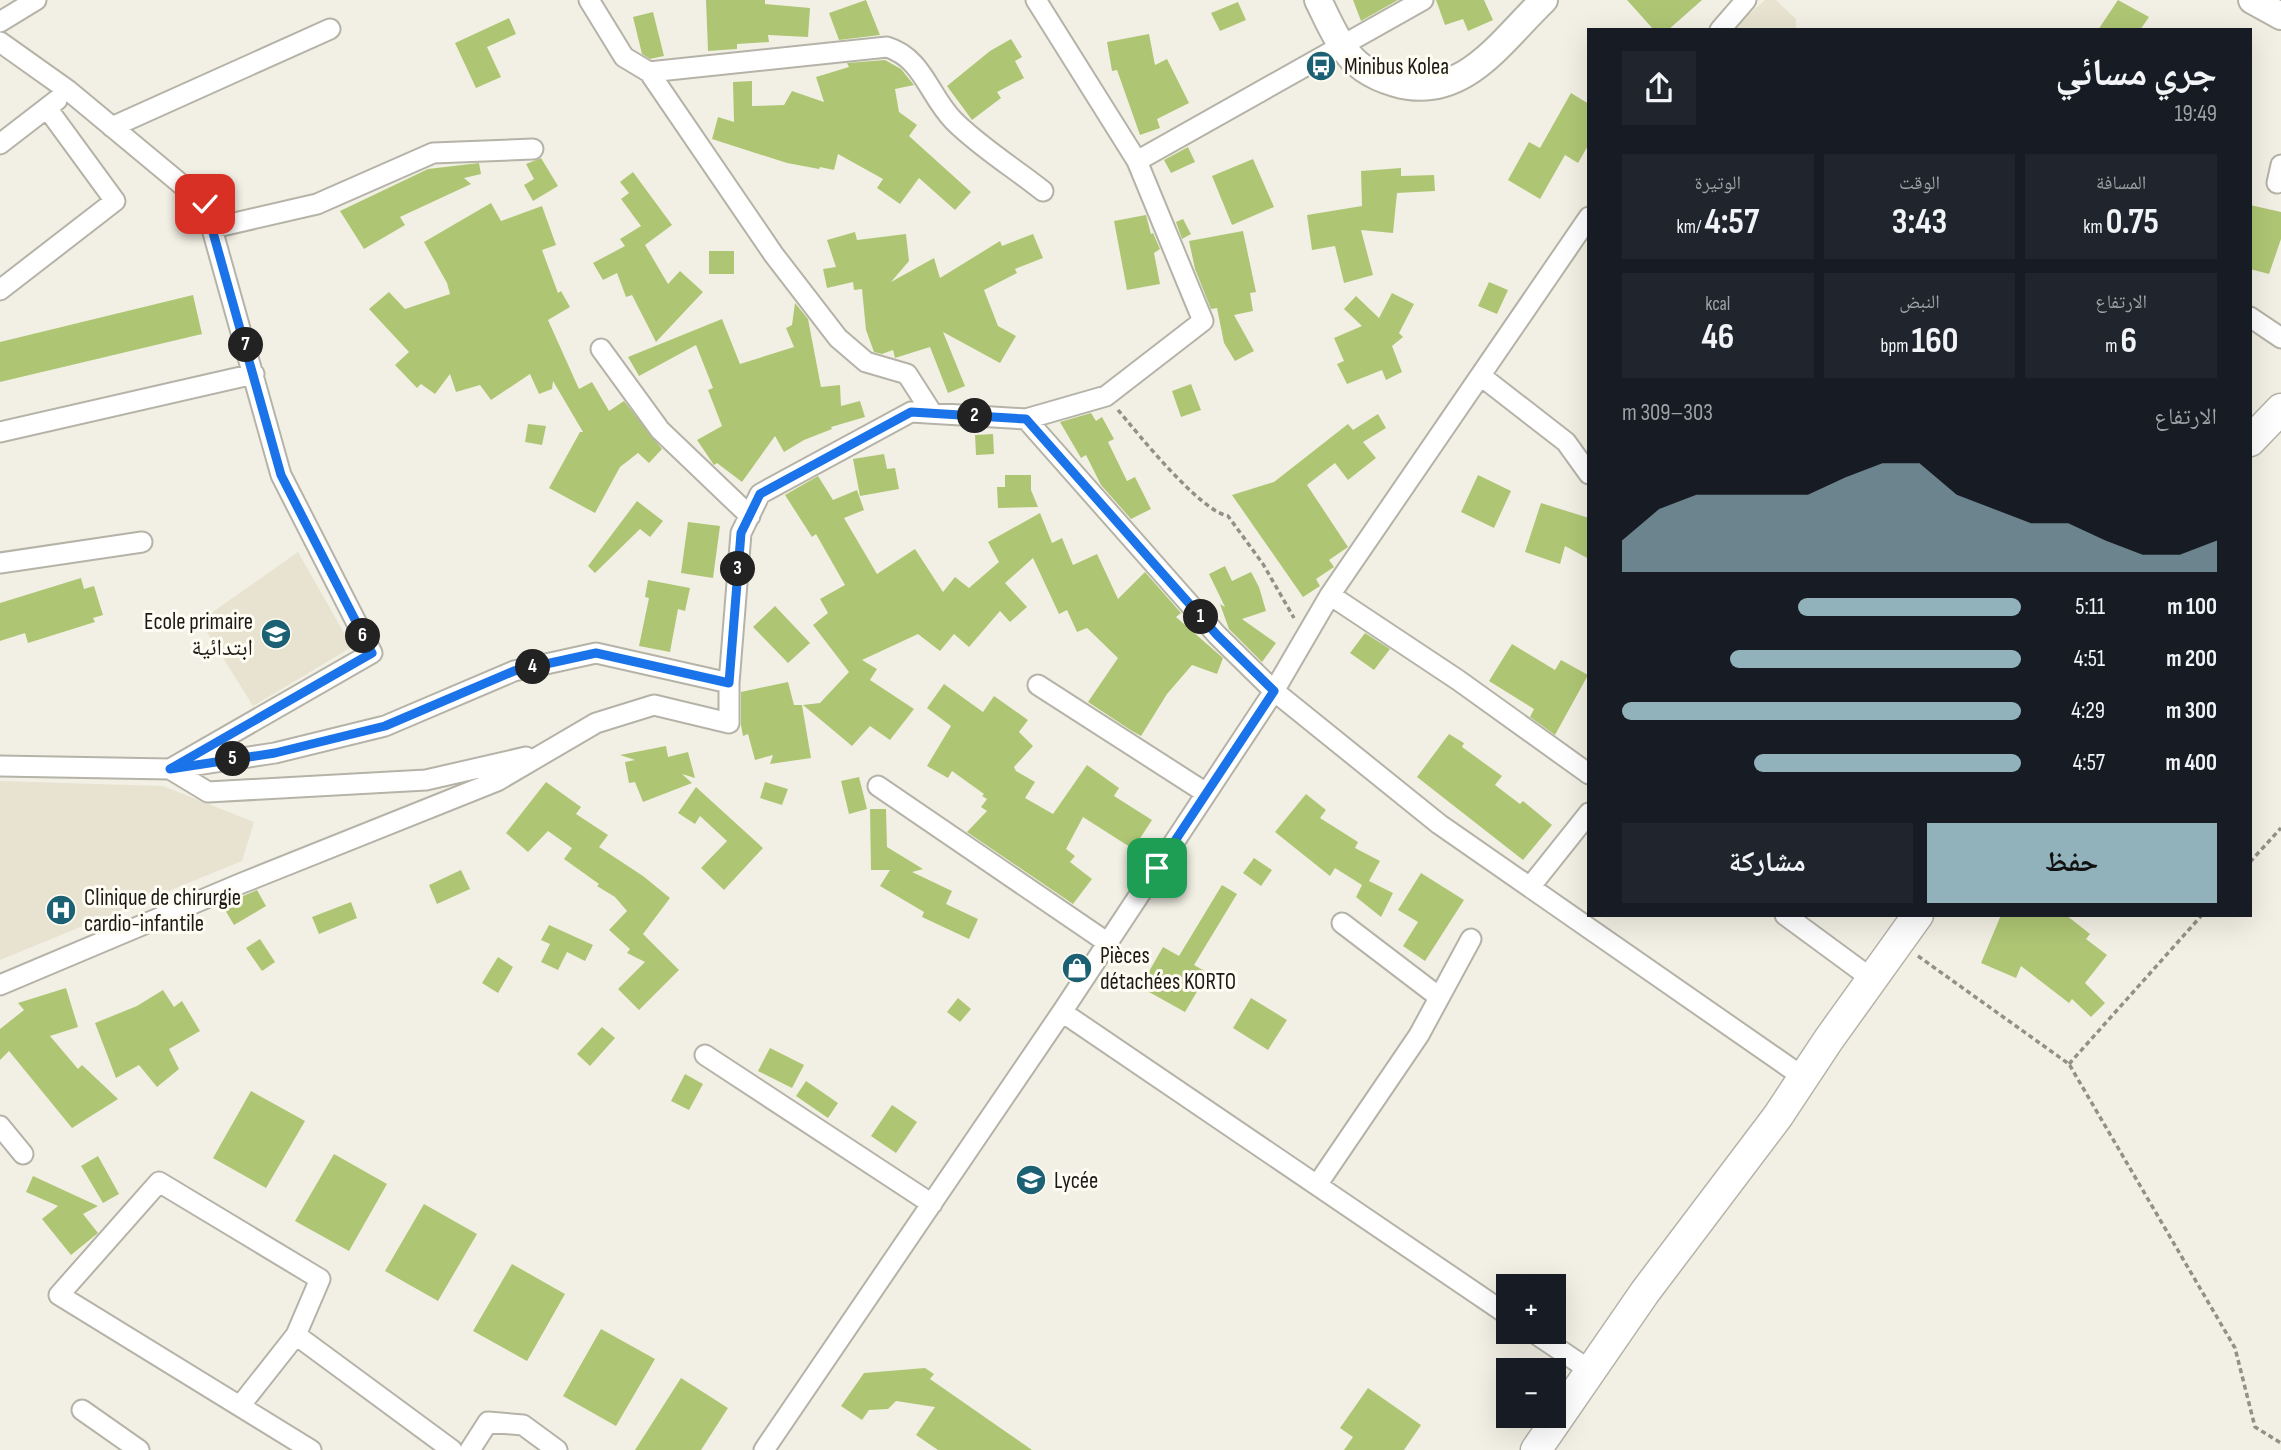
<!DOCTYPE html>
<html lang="ar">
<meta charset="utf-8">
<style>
:root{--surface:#171b24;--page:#20242c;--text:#f1f3f6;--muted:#9ea1a6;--accent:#91b1bb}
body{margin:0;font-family:"Sofia Sans Condensed","Noto Naskh Arabic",sans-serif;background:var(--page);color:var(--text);direction:rtl;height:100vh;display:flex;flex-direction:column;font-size:26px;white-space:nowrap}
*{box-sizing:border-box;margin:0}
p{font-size:23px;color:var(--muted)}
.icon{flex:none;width:38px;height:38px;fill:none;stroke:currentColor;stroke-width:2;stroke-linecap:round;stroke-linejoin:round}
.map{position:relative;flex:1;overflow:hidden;direction:ltr}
.panel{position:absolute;left:1587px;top:28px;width:665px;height:889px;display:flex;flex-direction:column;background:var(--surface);border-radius:0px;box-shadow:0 7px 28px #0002;direction:rtl}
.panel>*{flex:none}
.buttons{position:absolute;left:1496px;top:1274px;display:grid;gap:14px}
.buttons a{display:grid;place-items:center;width:70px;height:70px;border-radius:0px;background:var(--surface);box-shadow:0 7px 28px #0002;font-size:35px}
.pin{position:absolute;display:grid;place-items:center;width:60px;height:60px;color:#fff;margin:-30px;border-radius:14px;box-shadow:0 4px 10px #0006}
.km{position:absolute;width:35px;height:35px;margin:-18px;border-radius:50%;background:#222;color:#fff;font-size:19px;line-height:35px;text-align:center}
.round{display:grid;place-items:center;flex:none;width:74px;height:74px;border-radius:0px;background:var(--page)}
.headline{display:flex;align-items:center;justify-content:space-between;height:119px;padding:0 35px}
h1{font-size:38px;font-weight:700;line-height:52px}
.stats{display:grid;grid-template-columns:repeat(3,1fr);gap:10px;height:119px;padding:7px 35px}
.stats div{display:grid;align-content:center;border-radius:0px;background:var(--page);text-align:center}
.stats b{font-size:35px;font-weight:700}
.stats small{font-size:19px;font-weight:400}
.stats p{font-size:19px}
.chart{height:196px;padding:14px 35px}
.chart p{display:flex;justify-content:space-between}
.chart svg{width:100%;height:126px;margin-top:7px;fill:var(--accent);opacity:.7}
.primary-button{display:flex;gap:14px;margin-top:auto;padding:14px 35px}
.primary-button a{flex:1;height:80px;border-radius:0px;background:var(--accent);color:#111;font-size:28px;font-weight:700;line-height:80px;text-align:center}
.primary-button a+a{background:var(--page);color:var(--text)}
ul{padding:0 35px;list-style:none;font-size:23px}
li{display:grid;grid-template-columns:112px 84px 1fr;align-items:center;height:52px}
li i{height:18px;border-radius:9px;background:var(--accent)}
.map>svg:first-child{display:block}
.built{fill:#e7e3d0}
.building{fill:#aec674}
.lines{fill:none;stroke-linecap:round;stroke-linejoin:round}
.street-casing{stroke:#b5b3a8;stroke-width:23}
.secondary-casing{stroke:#b5b3a8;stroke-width:30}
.primary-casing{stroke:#b5b3a8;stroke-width:33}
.path{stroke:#929188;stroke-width:3.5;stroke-dasharray:5 3.5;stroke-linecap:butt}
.street{stroke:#fff;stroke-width:19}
.secondary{stroke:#fff;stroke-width:26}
.primary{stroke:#fff;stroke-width:30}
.route-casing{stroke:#fff;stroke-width:14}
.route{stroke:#1a73e8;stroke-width:9}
.labels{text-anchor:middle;stroke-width:6;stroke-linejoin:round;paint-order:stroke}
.poi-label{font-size:23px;fill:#1b1a16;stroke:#fffdf3;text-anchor:start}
</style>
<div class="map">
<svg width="2281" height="1450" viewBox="0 0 2281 1450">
<rect width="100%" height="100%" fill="#f2f0e4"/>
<path class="built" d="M 1765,0 L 1776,0 L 1796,19 L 1796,30 L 1731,30 Z
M 298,552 L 352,647 L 253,706 L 200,621 Z
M 0,781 L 163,786 L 254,822 L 242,861 L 0,960 Z"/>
<path class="building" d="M 706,0 L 765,0 L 765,4 L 810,8 L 808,37 L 768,35 L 769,42 L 737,44 L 737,49 L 708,51 Z
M 866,0 L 880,35 L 839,40 L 829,13 Z
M 1353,0 L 1398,0 L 1361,21 Z
M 1436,0 L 1484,0 L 1493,20 L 1468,31 L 1463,19 L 1445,25 Z
M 1627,0 L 1702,0 L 1668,30 L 1654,30 Z
M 2118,0 L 2149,17 L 2140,30 L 2098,30 Z
M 1238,2 L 1246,20 L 1220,31 L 1211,13 Z
M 653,12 L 664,56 L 650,59 L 642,54 L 633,17 Z
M 509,18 L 516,34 L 487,47 L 501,77 L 476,88 L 455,43 Z
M 1149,34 L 1155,65 L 1167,59 L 1189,103 L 1157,119 L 1160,128 L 1140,135 L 1117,70 L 1112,71 L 1107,42 Z
M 1011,39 L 1022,57 L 1015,61 L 1024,78 L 997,92 L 1001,98 L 972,120 L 947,86 L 990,51 Z
M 885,60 L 901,69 L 914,85 L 895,89 L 899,112 L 917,125 L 909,136 L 971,192 L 955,210 L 919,178 L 900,204 L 877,188 L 883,179 L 838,154 L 834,170 L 820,167 L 819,169 L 787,163 L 712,139 L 718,117 L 734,122 L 733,82 L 752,81 L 752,106 L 784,105 L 792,91 L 824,102 L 816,77 L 849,67 L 847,63 Z
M 1571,93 L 1589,104 L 1589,144 L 1578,163 L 1565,155 L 1540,199 L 1508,180 L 1529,142 L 1540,148 Z
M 1188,147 L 1195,162 L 1171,173 L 1164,160 Z
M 541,158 L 558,186 L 533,201 L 524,185 L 534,179 L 526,164 Z
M 1253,159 L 1274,207 L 1232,225 L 1212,176 Z
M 479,163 L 481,174 L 464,178 L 471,184 L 400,217 L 405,225 L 364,249 L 340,211 L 428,169 Z
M 1401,168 L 1401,176 L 1434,175 L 1435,191 L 1397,193 L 1393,233 L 1361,230 L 1373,275 L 1344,283 L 1335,246 L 1312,250 L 1307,215 L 1362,206 L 1361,171 Z
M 633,172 L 672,225 L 645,245 L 668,284 L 680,271 L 703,292 L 656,342 L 632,295 L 626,297 L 617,273 L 603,280 L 593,263 L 625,246 L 620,239 L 641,226 L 621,199 L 629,193 L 620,182 Z
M 491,203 L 501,221 L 542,206 L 556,245 L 542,250 L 558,293 L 561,291 L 570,307 L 548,320 L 579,389 L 592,382 L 609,411 L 624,401 L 662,449 L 649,463 L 638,453 L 620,467 L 595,513 L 549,488 L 580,432 L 583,432 L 553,381 L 552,389 L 539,394 L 530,374 L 491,400 L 480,385 L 456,392 L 450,374 L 435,394 L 421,384 L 417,388 L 395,365 L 409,352 L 369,309 L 389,292 L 405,309 L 450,294 L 447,283 L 424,242 Z
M 2250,205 L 2281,212 L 2281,239 L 2269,274 L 2250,269 Z
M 1146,215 L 1151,234 L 1153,233 L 1160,249 L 1154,253 L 1160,284 L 1127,290 L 1114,221 Z
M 1183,219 L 1191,234 L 1182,239 L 1176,222 Z
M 1243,231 L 1256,292 L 1250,293 L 1253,311 L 1234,315 L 1254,351 L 1235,361 L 1224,343 L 1217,308 L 1211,309 L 1195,269 L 1189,241 Z
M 855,232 L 857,240 L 906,234 L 909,261 L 891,282 L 934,258 L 940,278 L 1000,241 L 1002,246 L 1033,234 L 1043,258 L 1015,269 L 1017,273 L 984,290 L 998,326 L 1016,336 L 1000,363 L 943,332 L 965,386 L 948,393 L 930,347 L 895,358 L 893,350 L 882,354 L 874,352 L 866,330 L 862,289 L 854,290 L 853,282 L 827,288 L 823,269 L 836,267 L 827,240 Z
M 709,251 L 734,251 L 734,274 L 709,274 Z
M 1489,282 L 1508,290 L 1497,314 L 1478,306 Z
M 1392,293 L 1414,304 L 1399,333 L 1403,337 L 1392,346 L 1402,372 L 1386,380 L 1382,370 L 1347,384 L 1337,364 L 1344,361 L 1334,338 L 1362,326 L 1344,309 L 1356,296 L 1379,318 Z
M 193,295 L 202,334 L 0,382 L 0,342 Z
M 795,303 L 808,319 L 821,387 L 840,385 L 841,406 L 860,401 L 865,417 L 831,427 L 832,429 L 804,440 L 784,452 L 775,436 L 742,482 L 717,463 L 714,465 L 697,440 L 722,426 L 708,390 L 713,388 L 696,345 L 639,376 L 628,357 L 722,319 L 740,364 L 794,347 L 786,328 L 792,325 Z
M 1191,384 L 1201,410 L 1181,417 L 1172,391 Z
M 1091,413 L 1096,421 L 1102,417 L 1114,439 L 1108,442 L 1127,481 L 1135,477 L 1151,509 L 1131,519 L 1101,485 L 1086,455 L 1081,458 L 1060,422 Z
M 1378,414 L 1386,428 L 1363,442 L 1376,458 L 1348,480 L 1335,463 L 1307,485 L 1348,547 L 1329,560 L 1334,567 L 1316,579 L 1320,586 L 1303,597 L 1232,495 L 1274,482 L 1348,424 L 1353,430 Z
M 528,424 L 546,426 L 542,445 L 525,442 Z
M 993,434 L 994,454 L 976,455 L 975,435 Z
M 884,454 L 887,469 L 895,468 L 899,489 L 860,496 L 853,459 Z
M 1005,475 L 1031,475 L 1031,490 L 1038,507 L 998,508 L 997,487 L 1005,487 Z
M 1478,475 L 1511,491 L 1494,528 L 1461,512 Z
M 818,476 L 833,500 L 857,490 L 864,510 L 844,518 L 877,574 L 915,549 L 943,592 L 955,577 L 969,588 L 999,562 L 988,542 L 1040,513 L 1052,543 L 1062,538 L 1073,565 L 1097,554 L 1118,599 L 1145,572 L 1181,613 L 1176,617 L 1223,658 L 1217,674 L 1192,665 L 1167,694 L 1141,736 L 1132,731 L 1088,702 L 1118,658 L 1087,628 L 1077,632 L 1067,610 L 1059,614 L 1033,558 L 1005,583 L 1027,607 L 1010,622 L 1000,611 L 969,647 L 954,634 L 940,651 L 918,634 L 862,660 L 877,669 L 870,680 L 914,709 L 890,740 L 870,726 L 852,746 L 803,705 L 820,703 L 849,672 L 813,625 L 828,613 L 820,599 L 845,585 L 816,534 L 812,537 L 785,495 Z
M 637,501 L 663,521 L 650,537 L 640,529 L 595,573 L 588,566 Z
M 1541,503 L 1589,518 L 1589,559 L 1565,546 L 1560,564 L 1525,552 Z
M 688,522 L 720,526 L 713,578 L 681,573 Z
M 1225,566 L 1232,581 L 1251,572 L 1259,587 L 1266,611 L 1242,619 L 1276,643 L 1262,662 L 1229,629 L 1220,604 L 1225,607 L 1209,574 Z
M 81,578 L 84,589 L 94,586 L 103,615 L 93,618 L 95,622 L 28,643 L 25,633 L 0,641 L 0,603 Z
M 648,580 L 690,588 L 685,611 L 678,609 L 670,652 L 639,646 L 649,598 L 645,597 Z
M 775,606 L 810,643 L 788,663 L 753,627 Z
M 1365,633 L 1390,649 L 1374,670 L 1350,653 Z
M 1512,644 L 1555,670 L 1561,660 L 1588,675 L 1555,735 L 1530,717 L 1534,709 L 1489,681 Z
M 788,682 L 794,705 L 802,705 L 811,758 L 770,764 L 773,755 L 755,760 L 748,734 L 743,736 L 741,725 L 741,692 Z
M 944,684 L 983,712 L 994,696 L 1028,720 L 1019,732 L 1033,746 L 1014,767 L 1016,771 L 1035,782 L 1025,798 L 1053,814 L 1087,765 L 1119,788 L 1114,796 L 1152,820 L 1133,849 L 1083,817 L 1066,849 L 1075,856 L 1070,862 L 1092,879 L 1073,904 L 967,832 L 987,811 L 981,807 L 987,799 L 982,796 L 984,794 L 952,771 L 948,778 L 927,766 L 951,726 L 927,708 Z
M 1449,734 L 1464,743 L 1462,747 L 1502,776 L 1495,785 L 1520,804 L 1523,801 L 1552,825 L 1523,860 L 1417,777 Z
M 666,746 L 668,757 L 688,752 L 695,778 L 682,774 L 692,783 L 643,802 L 635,782 L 629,783 L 625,762 L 635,760 L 620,755 Z
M 859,777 L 867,809 L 849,814 L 841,781 Z
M 546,782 L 581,807 L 576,814 L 608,835 L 599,847 L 643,876 L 670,898 L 643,934 L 679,970 L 639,1010 L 618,989 L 645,962 L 627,953 L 630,949 L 609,930 L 627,911 L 615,897 L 597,886 L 599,884 L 564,859 L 572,848 L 548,831 L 528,852 L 506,833 Z
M 765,782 L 788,789 L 782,805 L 760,798 Z
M 696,787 L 763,848 L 724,890 L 701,868 L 727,841 L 700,816 L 695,824 L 678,813 Z
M 1306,794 L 1326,810 L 1320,818 L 1358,842 L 1355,848 L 1380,861 L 1369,881 L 1393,893 L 1381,917 L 1356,897 L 1362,885 L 1335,868 L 1330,876 L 1275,832 Z
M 870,809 L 886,809 L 887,847 L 923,869 L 912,872 L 952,891 L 946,904 L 978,919 L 969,939 L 922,917 L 924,912 L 880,886 L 890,870 L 871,870 Z
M 1254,858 L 1272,870 L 1261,886 L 1243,873 Z
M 461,870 L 470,889 L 437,904 L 429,885 Z
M 1421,873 L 1464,900 L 1425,961 L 1403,946 L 1418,922 L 1398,910 Z
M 1222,885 L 1237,894 L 1194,965 L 1208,973 L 1185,1012 L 1140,987 L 1163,947 L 1179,956 Z
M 257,890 L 266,906 L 234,925 L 222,905 Z
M 351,902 L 357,918 L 319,934 L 312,917 Z
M 2001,915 L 2066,915 L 2090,934 L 2086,939 L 2107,955 L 2085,983 L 2105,1003 L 2091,1017 L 2072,999 L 2069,1003 L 2021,966 L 2016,978 L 1981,963 Z
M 549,925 L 593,945 L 585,961 L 567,952 L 558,970 L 541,962 L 550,944 L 541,940 Z
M 260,939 L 275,962 L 262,971 L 246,948 Z
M 498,957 L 513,967 L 498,993 L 482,983 Z
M 66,988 L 78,1027 L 50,1036 L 78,1069 L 82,1065 L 118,1099 L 72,1128 L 9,1051 L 0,1060 L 0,1029 L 24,1010 L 18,1003 Z
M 163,990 L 174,1007 L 182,1001 L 200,1031 L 169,1049 L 179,1069 L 157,1087 L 139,1065 L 116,1078 L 95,1023 L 137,1006 Z
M 958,998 L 971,1009 L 960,1022 L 947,1012 Z
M 1251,998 L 1287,1020 L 1268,1050 L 1233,1028 Z
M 602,1027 L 615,1038 L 590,1066 L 577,1054 Z
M 770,1048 L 804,1065 L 792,1088 L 758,1071 Z
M 685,1074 L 703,1084 L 689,1110 L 671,1101 Z
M 806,1081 L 838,1103 L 828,1118 L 796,1096 Z
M 251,1091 L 305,1121 L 266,1188 L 213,1158 Z
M 892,1105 L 917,1122 L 896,1153 L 871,1136 Z
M 334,1154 L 387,1184 L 349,1251 L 295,1221 Z
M 98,1156 L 119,1194 L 103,1203 L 81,1166 Z
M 33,1176 L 98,1206 L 83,1214 L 98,1233 L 71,1255 L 42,1219 L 58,1206 L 26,1192 Z
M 424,1204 L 477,1234 L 438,1301 L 385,1271 Z
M 512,1264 L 565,1294 L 527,1361 L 473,1331 Z
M 601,1329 L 655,1359 L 616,1426 L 563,1396 Z
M 925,1368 L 934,1374 L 930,1379 L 1032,1450 L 938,1450 L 916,1435 L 935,1407 L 896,1401 L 888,1409 L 869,1410 L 862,1420 L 841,1406 L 864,1373 Z
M 681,1378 L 728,1408 L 701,1450 L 635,1450 Z
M 1368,1388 L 1421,1425 L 1404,1450 L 1344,1450 L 1353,1437 L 1340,1428 Z"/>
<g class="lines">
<g class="street-casing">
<path id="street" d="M 589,0 L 624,57 L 649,72 L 887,47 C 923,58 929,96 954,121 C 980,147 1014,168 1043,191
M 0,22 L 36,0
M 1720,30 L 1746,0
M 0,42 L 69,91 L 205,204 L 281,475 L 372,653 L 170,769 L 275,753 L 385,726 L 514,671 L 596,653 L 729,683
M 649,72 L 774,255 L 838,338 L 866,362 L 907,374 L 932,413
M 112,127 L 330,29
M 0,144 L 57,100
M 1137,161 L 1423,0
M 2277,183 L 2281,165
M 213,228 L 317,204 L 433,153 L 533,149
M 0,290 L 115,201 L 47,108
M 2250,317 L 2281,338
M 601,349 L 660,430 L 750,516
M 1481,376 L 1566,442 L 1589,474
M 1026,419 L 1217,635 L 1274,691 L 1439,824 L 1803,1077
M 0,432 L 254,374
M 0,563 L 142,542
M 1330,595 L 1458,680 L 1589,774
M 1038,685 L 1206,793
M 0,766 L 170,769 L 208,792 L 426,780 L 526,757
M 878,786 L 1108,943
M 1530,887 L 1589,813
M 1785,915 L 1872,979
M 1342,923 L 1439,997
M 0,985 L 242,883 L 497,781 L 596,723 L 654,705 L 729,723 L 729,683 L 741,533 L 760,494 L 911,412 L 1026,419 L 1106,396 L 1203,321 L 1137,161 L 1036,0
M 1062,1012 L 1508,1315
M 705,1055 L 932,1204
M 0,1126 L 23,1154
M 1317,1185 L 1419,1035 L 1471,939
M 1533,1332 L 1591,1371
M 240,1406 L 296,1335
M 82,1410 L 139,1450
M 311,1450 L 59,1295 L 159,1182 L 320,1279 L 296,1335 L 452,1450
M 470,1450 L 488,1422 L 523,1425 L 557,1450
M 764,1450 L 1062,1012 L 1274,691 L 1330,595 L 1589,217"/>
</g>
<g class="secondary-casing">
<path id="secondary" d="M 1318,0 C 1326,16 1333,33 1343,47 C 1355,66 1374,77 1395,83 C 1463,103 1501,41 1544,0
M 2252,0 L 2281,16"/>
</g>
<g class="primary-casing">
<path id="primary" d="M 2250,441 L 2281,409
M 1536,1450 L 1645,1292 L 1778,1116 L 1829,1039 L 1918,915"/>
</g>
<path class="path" d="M 1118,410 C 1139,435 1200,511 1228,516 L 1263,564 L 1294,618
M 2250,862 L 2281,828
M 1918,956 L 2069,1064 L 2235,1348 L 2255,1427 L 2281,1443
M 2069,1064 L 2202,915"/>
<use href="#street" class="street"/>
<use href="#secondary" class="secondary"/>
<use href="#primary" class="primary"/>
</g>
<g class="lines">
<g class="route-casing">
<path id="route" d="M 205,204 L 281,475 L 372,653 L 170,769 L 275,753 L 385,726 L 514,671 L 596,653 L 729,683 L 741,533 L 760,494 L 911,412 L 1026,419 L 1217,635 L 1274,691 L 1157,868"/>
</g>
<use href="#route" class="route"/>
</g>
<defs>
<g id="bus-disc" transform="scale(1.575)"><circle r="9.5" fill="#1c6073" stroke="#fffdf3"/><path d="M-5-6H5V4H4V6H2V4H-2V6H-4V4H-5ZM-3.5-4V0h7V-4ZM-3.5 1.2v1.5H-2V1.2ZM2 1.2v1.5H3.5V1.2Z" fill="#fff"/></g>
<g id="school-disc" transform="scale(1.575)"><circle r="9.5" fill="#1c6073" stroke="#fffdf3"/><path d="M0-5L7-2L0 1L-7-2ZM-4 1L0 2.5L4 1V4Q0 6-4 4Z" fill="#fff"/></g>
<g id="hospital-disc" transform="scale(1.575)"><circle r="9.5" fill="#1c6073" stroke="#fffdf3"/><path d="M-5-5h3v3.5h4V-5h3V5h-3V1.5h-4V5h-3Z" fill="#fff"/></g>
<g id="shop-disc" transform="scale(1.575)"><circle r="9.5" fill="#1c6073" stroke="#fffdf3"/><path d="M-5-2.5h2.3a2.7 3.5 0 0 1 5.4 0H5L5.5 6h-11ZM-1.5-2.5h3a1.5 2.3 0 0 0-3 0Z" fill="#fff"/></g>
</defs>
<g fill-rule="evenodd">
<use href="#bus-disc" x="1321" y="66"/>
<use href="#school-disc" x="276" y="634"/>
<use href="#hospital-disc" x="61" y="910"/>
<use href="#shop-disc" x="1077" y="968"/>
<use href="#school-disc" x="1031" y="1180"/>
</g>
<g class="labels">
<g class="poi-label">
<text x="1344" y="74">Minibus Kolea</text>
<text x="253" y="629" text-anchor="end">Ecole primaire<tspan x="253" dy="26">ابتدائية</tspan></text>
<text x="84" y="905">Clinique de chirurgie<tspan x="84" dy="26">cardio-infantile</tspan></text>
<text x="1100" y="963">Pièces<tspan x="1100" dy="26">détachées KORTO</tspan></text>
<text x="1054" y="1188">Lycée</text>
</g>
</g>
</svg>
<div class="buttons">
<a>+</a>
<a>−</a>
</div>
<div class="pin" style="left:1157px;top:868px;background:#1e9e55"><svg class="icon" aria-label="arrive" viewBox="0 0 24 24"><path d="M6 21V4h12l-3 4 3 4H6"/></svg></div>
<div class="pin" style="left:205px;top:204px;background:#d93025"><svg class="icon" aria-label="check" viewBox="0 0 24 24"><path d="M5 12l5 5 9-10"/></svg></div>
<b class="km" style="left:1201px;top:617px">1</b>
<b class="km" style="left:975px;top:416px">2</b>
<b class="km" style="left:738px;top:569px">3</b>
<b class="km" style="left:533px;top:667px">4</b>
<b class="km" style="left:233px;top:759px">5</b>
<b class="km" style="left:363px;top:636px">6</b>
<b class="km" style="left:246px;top:345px">7</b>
<section class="panel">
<div class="headline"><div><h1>جري مسائي</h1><p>19:49</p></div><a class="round"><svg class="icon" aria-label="share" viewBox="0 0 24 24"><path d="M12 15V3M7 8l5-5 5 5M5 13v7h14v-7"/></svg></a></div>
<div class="stats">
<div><p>المسافة</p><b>0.75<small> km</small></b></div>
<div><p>الوقت</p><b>3:43</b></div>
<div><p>الوتيرة</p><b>4:57<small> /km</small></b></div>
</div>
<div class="stats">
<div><p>الارتفاع</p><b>6<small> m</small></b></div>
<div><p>النبض</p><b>160<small> bpm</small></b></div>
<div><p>kcal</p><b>46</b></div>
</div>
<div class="chart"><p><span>الارتفاع</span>303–309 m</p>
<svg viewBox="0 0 160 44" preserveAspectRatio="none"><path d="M0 44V33L10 22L20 17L30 17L40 17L50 17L60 11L70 6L80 6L90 17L100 22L110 27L120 27L130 33L140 38L150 38L160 33V44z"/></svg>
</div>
<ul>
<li><b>100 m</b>5:11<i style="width:56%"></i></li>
<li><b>200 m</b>4:51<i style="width:73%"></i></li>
<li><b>300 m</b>4:29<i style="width:100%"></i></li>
<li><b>400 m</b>4:57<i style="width:67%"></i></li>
</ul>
<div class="primary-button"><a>حفظ</a><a>مشاركة</a></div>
</section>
</div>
